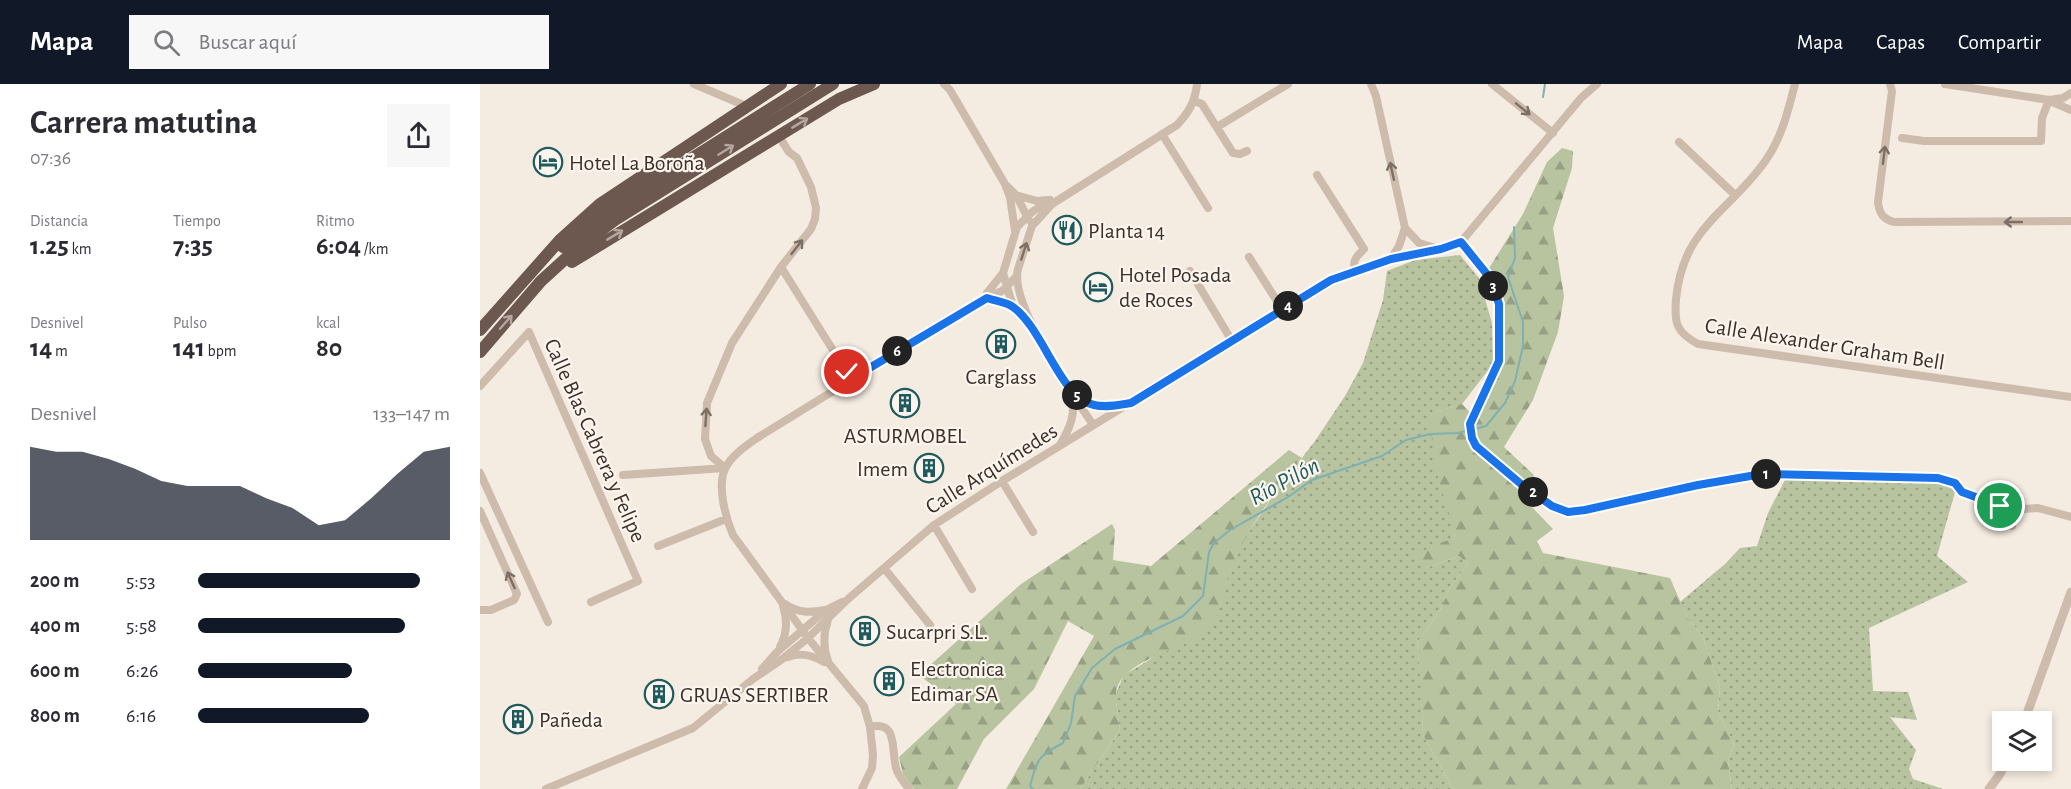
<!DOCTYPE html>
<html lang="es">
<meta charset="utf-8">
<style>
:root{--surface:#fff;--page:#f7f7f7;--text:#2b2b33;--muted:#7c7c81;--accent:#111827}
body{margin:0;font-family:"Alegreya Sans",sans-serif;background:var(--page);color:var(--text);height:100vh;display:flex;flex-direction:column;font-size:22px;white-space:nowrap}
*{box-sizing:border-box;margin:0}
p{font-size:20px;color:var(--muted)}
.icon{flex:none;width:33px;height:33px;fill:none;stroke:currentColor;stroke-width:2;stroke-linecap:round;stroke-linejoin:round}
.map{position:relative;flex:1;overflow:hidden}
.details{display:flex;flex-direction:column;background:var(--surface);width:480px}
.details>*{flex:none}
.fabs{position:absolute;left:1512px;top:627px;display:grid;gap:12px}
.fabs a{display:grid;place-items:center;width:60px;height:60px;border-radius:0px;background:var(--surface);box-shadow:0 3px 9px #0003;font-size:30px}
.pin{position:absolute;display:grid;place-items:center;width:51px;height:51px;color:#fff;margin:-26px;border:3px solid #fff;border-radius:50%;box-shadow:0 2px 6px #0007}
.km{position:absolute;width:30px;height:30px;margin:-15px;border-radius:50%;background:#222;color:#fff;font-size:16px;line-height:30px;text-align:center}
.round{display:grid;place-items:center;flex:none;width:63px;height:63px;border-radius:0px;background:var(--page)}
.head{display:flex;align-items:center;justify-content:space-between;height:102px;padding:0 30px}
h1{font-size:33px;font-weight:600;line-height:45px}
.stats{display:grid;grid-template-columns:repeat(3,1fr);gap:9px;height:102px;padding:6px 30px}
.stats div{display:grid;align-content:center}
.stats b{font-size:26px;font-weight:600}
.stats small{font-size:16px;font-weight:400}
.stats p{font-size:16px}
.chart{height:168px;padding:12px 30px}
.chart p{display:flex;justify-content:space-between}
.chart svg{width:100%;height:108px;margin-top:6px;fill:var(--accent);opacity:.7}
ul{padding:0 30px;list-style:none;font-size:20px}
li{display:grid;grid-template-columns:96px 72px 1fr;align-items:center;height:45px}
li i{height:15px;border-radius:8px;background:var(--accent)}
header{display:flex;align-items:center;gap:36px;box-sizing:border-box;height:84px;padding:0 30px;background:var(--accent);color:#fff}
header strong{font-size:28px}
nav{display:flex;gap:33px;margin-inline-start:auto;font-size:21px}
.search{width:420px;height:54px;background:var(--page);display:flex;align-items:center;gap:15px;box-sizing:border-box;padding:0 21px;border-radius:0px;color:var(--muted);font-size:22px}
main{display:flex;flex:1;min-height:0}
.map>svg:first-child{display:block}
.grass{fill:url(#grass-dots)}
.forest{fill:url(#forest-firs)}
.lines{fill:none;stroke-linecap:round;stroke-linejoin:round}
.stream{stroke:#7fb0b2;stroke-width:2}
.minor{stroke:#cdbbac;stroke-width:8}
.tertiary{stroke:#cdbbac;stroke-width:9}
.trunk{stroke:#6c584f;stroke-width:12}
.oneway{stroke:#7d6f65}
.oneway2{stroke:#b4a69e}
.route-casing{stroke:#fff;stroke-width:12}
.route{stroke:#1a73e8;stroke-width:8}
.labels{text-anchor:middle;stroke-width:4.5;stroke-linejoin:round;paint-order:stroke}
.poi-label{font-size:22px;fill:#3b302b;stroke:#fbf5ee;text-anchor:start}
.street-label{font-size:22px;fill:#3b302b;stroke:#fbf5ee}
.water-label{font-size:24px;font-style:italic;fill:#1f5a5e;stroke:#fbf5ee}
</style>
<header>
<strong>Mapa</strong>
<div class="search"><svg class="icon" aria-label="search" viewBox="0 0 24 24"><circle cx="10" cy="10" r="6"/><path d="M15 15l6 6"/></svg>Buscar aquí</div>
<nav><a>Mapa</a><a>Capas</a><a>Compartir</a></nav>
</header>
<main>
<section class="details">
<div class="head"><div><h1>Carrera matutina</h1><p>07:36</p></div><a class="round"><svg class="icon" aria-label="share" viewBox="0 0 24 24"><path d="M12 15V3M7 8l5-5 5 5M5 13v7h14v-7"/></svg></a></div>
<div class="stats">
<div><p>Distancia</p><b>1.25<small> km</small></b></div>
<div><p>Tiempo</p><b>7:35</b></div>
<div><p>Ritmo</p><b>6:04<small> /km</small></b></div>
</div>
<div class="stats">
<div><p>Desnivel</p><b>14<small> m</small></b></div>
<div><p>Pulso</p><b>141<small> bpm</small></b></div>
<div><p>kcal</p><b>80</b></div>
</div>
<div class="chart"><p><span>Desnivel</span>133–147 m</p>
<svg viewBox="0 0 160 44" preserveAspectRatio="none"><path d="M0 44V6L10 8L20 8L30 11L40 15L50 20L60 22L70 22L80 22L90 27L100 31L110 38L120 36L130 27L140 17L150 8L160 6V44z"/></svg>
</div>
<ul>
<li><b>200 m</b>5:53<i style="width:88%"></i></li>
<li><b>400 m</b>5:58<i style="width:82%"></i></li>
<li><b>600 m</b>6:26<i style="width:61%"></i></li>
<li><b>800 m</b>6:16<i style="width:68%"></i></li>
</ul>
</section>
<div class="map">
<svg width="1591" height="705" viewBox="0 0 1591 705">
<defs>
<pattern id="grass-dots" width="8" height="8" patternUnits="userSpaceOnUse" patternTransform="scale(1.5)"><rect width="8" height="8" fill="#b8c4a0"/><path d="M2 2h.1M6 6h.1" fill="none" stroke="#97a083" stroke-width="1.8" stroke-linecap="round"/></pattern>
<pattern id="forest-firs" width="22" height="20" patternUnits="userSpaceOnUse" patternTransform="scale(1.5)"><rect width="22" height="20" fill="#b8c4a0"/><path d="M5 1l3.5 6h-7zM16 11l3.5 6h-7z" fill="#97a083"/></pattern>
</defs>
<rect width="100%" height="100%" fill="#f4ebe1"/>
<path class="grass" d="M 980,171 L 999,194 L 1012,239 L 1013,280 L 982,320 L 950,330 L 975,453 L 946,484 L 979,472 L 988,480 L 971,502 L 960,526 L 937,559 L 942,606 L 943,651 L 973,705 L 600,705 L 640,646 L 635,611 L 644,591 L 669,576 L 739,523 L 747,494 L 761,459 L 798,405 L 835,357 L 865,312 L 883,279 L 903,216 L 907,187 L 935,176 Z
M 1306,394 L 1466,399 L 1475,408 L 1457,472 L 1488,498 L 1389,544 L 1393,607 L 1428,608 L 1437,636 L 1410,633 L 1436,666 L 1429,685 L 1433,695 L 1463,705 L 1252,705 L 1248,677 L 1254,660 L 1238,627 L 1240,603 L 1222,551 L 1208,535 L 1200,518 L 1245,480 L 1260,464 L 1277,462 L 1288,429 Z"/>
<path class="forest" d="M 1082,64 L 1093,67 L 1092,84 L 1073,144 L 1084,212 L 1078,248 L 1053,316 L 1024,363 L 1054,391 L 1047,411 L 1049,420 L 1073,445 L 1057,457 L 1063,469 L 1190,494 L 1208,535 L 1222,551 L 1240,603 L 1238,627 L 1254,660 L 1248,677 L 1252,705 L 973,705 L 943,651 L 941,603 L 937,559 L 960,526 L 971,502 L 988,480 L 979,472 L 946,484 L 936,470 L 975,453 L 955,382 L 949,330 L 982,320 L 993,331 L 1017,283 L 1020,207 L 1006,189 L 1043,130 L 1067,78 Z
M 809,366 L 822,374 C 796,407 768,442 752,482 C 745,498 738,540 725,549 C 701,567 635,577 636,613 C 636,624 639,635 640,646 L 600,705 L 526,705 L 614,552 L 588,537 L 554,605 L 504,655 L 477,705 L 434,705 L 423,690 L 419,673 L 476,620 L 439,591 L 541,500 L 632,440 L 635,446 L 633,476 L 671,482 Z"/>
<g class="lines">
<path class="stream" d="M 1063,13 L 1065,0
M 994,345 L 1006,342 L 1025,319 L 1035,297 L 1043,262 L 1043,238 L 1028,193 L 1035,174 L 1034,143
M 553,705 L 550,702 C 558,674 557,673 583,659 L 591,639 L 595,612 L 612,584 L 635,565 L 703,532 L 723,512 L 729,468 L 734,459 L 750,446 L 808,413 L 832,396 L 902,372 L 926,356 L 950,350 L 978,349 L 989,346"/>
<path class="minor" d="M 214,0 L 266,22
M 464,0 L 470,6 L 525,100 L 530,113 L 535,147
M 891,0 L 896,12 L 925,144 L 939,159 L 956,164
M 1012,0 L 1073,49
M 1315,0 C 1308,27 1302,53 1286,76 C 1250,128 1203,142 1196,215 C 1194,239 1196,248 1218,260 L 1591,313
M 1410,0 L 1412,7 L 1398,118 C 1399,129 1403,135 1414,138 L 1591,137
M 1465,0 L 1569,16 L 1583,14 L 1591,9
M 714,17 L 722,20 L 753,69 L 760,70 L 767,67
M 1570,17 L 1591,26
M 737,43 L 808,0
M 682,50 L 728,124
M 1422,54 L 1444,57 L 1561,57 L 1562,34 L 1569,16
M 1199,58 L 1255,111
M 837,91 L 884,165 C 877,172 872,176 875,187
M 528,103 L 536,111 L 549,136
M 536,111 L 557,117 L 568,116
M 981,158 L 1006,189 L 1012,200 L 1019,221 L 1019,277 L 990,340 L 992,354 L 996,362 C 1017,379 1058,418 1082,426 C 1090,429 1097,428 1105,426 C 1171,412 1239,390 1307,390 L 1458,394 L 1475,399 L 1482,408 L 1530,426 L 1558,424 L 1591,433
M 769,173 L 802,225
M 911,175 L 919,162 L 925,144
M 301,183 L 371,295
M 710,187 L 752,257
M 507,209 L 523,189
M 507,214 L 533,223
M 547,236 L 533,223 L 523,189 L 537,143 L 552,128 L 570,116
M 0,302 L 49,248 L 158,497 L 111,518
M 597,311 L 614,321 L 642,321
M 613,341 C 593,310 529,220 538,185 L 552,142 L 572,120 L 697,41 C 709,28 715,18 717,0
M 580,361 C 590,344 596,330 592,310
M 245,384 L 231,372 L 225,355 L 227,319 L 252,259 L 301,183 L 331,145 L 335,135 L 336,124 L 331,103 L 317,74 L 309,68 L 298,51
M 0,389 L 68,538
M 143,391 L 245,384
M 522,397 L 553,448
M 1530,426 L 1532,442
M 0,427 L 37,510 L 34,516 L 11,526 L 0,526
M 454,441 L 492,505
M 178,462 L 246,435
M 404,484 L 450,541
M 305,520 C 318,529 330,529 345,526
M 300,563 C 307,550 308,537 303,522
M 308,573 C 321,568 332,571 344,578
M 348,577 C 343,563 343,550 348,536
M 282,585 L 297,568 L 346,526 L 362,518
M 390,643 C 418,636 411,664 416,684 C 418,692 424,698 429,705
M 66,705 L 213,644 L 273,595 L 301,576 L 328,554 L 368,515 L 454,441 L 522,397 L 851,196 L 911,175 L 961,165 L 981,158 L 1101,14 L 1117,0
M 382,705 L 392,684 L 393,671 L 390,643 L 384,622 L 328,554 L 253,451 C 246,435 236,400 246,383 C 252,371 266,362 277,354 L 501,216 L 522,207 L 536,193"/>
<path class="tertiary" d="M 1544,638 L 1591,508
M 1509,705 L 1520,690 L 1527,676"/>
<path class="trunk" d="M 83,163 L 128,127 L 330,0
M 92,178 L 359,15 L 394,0
M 0,246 L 80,156 L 120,120 L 301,0
M 0,268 L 61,197 L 95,166 L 135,136 L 353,0"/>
</g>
<defs><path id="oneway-shaft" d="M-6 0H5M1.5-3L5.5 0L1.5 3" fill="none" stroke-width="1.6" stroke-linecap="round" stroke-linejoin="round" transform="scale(1.5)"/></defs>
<g class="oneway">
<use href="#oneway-shaft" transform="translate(1043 25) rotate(39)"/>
<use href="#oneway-shaft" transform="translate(1404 71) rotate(-83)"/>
<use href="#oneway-shaft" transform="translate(912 87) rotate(-102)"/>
<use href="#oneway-shaft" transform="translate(1533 138) rotate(180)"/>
<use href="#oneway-shaft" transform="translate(317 163) rotate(-52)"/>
<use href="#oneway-shaft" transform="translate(544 167) rotate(-72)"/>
<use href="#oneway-shaft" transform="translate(226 333) rotate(-86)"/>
<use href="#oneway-shaft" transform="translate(31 496) rotate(-114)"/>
</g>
<g class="oneway2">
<use href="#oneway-shaft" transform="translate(320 39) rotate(-31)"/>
<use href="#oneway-shaft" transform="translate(246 66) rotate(-32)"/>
<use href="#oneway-shaft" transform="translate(135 151) rotate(-31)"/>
<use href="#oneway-shaft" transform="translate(26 238) rotate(-48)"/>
</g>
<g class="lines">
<g class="route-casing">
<path id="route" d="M 367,288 L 371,295 L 507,214 C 515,217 526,218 533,223 C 563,244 580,314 614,321 C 626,324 639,321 651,319 L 851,196 L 911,175 L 961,165 L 981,158 L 1006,189 L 1012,200 L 1019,220 L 1019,277 L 990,340 L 992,354 L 996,362 L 1041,400 L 1072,422 L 1088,428 L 1105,426 L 1218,401 L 1282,390 L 1458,394 L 1475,399 L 1482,408 L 1520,422"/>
</g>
<use href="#route" class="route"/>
</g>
<defs>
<g id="hotel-ring" transform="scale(1.5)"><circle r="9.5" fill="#fbf5ee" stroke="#1f5a5e" stroke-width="1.5"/><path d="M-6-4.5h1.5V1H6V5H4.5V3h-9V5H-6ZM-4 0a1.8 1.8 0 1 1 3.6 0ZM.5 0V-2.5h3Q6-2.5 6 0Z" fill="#1f5a5e"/></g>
<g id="restaurant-ring" transform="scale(1.5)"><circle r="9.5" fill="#fbf5ee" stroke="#1f5a5e" stroke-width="1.5"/><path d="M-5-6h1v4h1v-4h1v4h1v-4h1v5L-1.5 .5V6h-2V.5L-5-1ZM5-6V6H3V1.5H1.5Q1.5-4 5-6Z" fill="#1f5a5e"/></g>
<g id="building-ring" transform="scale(1.5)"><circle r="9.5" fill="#fbf5ee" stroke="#1f5a5e" stroke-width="1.5"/><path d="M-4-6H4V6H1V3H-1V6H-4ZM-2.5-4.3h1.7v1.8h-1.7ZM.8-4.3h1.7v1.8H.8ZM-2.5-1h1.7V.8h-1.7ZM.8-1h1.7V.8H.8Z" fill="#1f5a5e"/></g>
</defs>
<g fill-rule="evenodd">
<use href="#hotel-ring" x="68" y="78"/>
<use href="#restaurant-ring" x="587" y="146"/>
<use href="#hotel-ring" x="618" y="203"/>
<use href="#building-ring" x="521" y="260"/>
<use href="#building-ring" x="425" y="319"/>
<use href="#building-ring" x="449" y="384"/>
<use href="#building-ring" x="385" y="547"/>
<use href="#building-ring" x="409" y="597"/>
<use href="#building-ring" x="179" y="610"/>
<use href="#building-ring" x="38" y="635"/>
</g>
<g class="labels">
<g class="poi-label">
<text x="89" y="86">Hotel La Boroña</text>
<text x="608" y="154">Planta 14</text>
<text x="639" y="198">Hotel Posada<tspan x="639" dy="25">de Roces</tspan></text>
<text x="521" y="300" text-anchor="middle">Carglass</text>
<text x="425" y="359" text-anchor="middle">ASTURMOBEL</text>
<text x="428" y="392" text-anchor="end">Imem</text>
<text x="406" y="555">Sucarpri S.L.</text>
<text x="430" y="592">Electronica<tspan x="430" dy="25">Edimar SA</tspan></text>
<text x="200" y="618">GRUAS SERTIBER</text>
<text x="59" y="643">Pañeda</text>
</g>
<g class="street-label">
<text transform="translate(1345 259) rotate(9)" y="8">Calle Alexander Graham Bell</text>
<text transform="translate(116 356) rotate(66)" y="8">Calle Blas Cabrera y Felipe</text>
<text transform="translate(511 384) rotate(-32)" y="8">Calle Arquímedes</text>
</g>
<g class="water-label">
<text transform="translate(804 397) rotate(-28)" y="8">Río Pilón</text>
</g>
</g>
</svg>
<div class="fabs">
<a><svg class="icon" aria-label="layers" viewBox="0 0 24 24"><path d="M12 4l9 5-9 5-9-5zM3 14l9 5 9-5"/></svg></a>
</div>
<div class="pin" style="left:1520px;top:422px;background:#1e9e55"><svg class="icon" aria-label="arrive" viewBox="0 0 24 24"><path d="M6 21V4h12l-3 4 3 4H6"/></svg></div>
<div class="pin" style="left:367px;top:288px;background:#d93025"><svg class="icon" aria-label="check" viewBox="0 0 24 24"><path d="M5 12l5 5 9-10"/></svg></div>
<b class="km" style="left:1286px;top:390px">1</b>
<b class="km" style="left:1053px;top:408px">2</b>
<b class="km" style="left:1013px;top:202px">3</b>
<b class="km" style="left:808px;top:222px">4</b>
<b class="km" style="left:597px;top:311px">5</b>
<b class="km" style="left:417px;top:267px">6</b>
</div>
</main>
